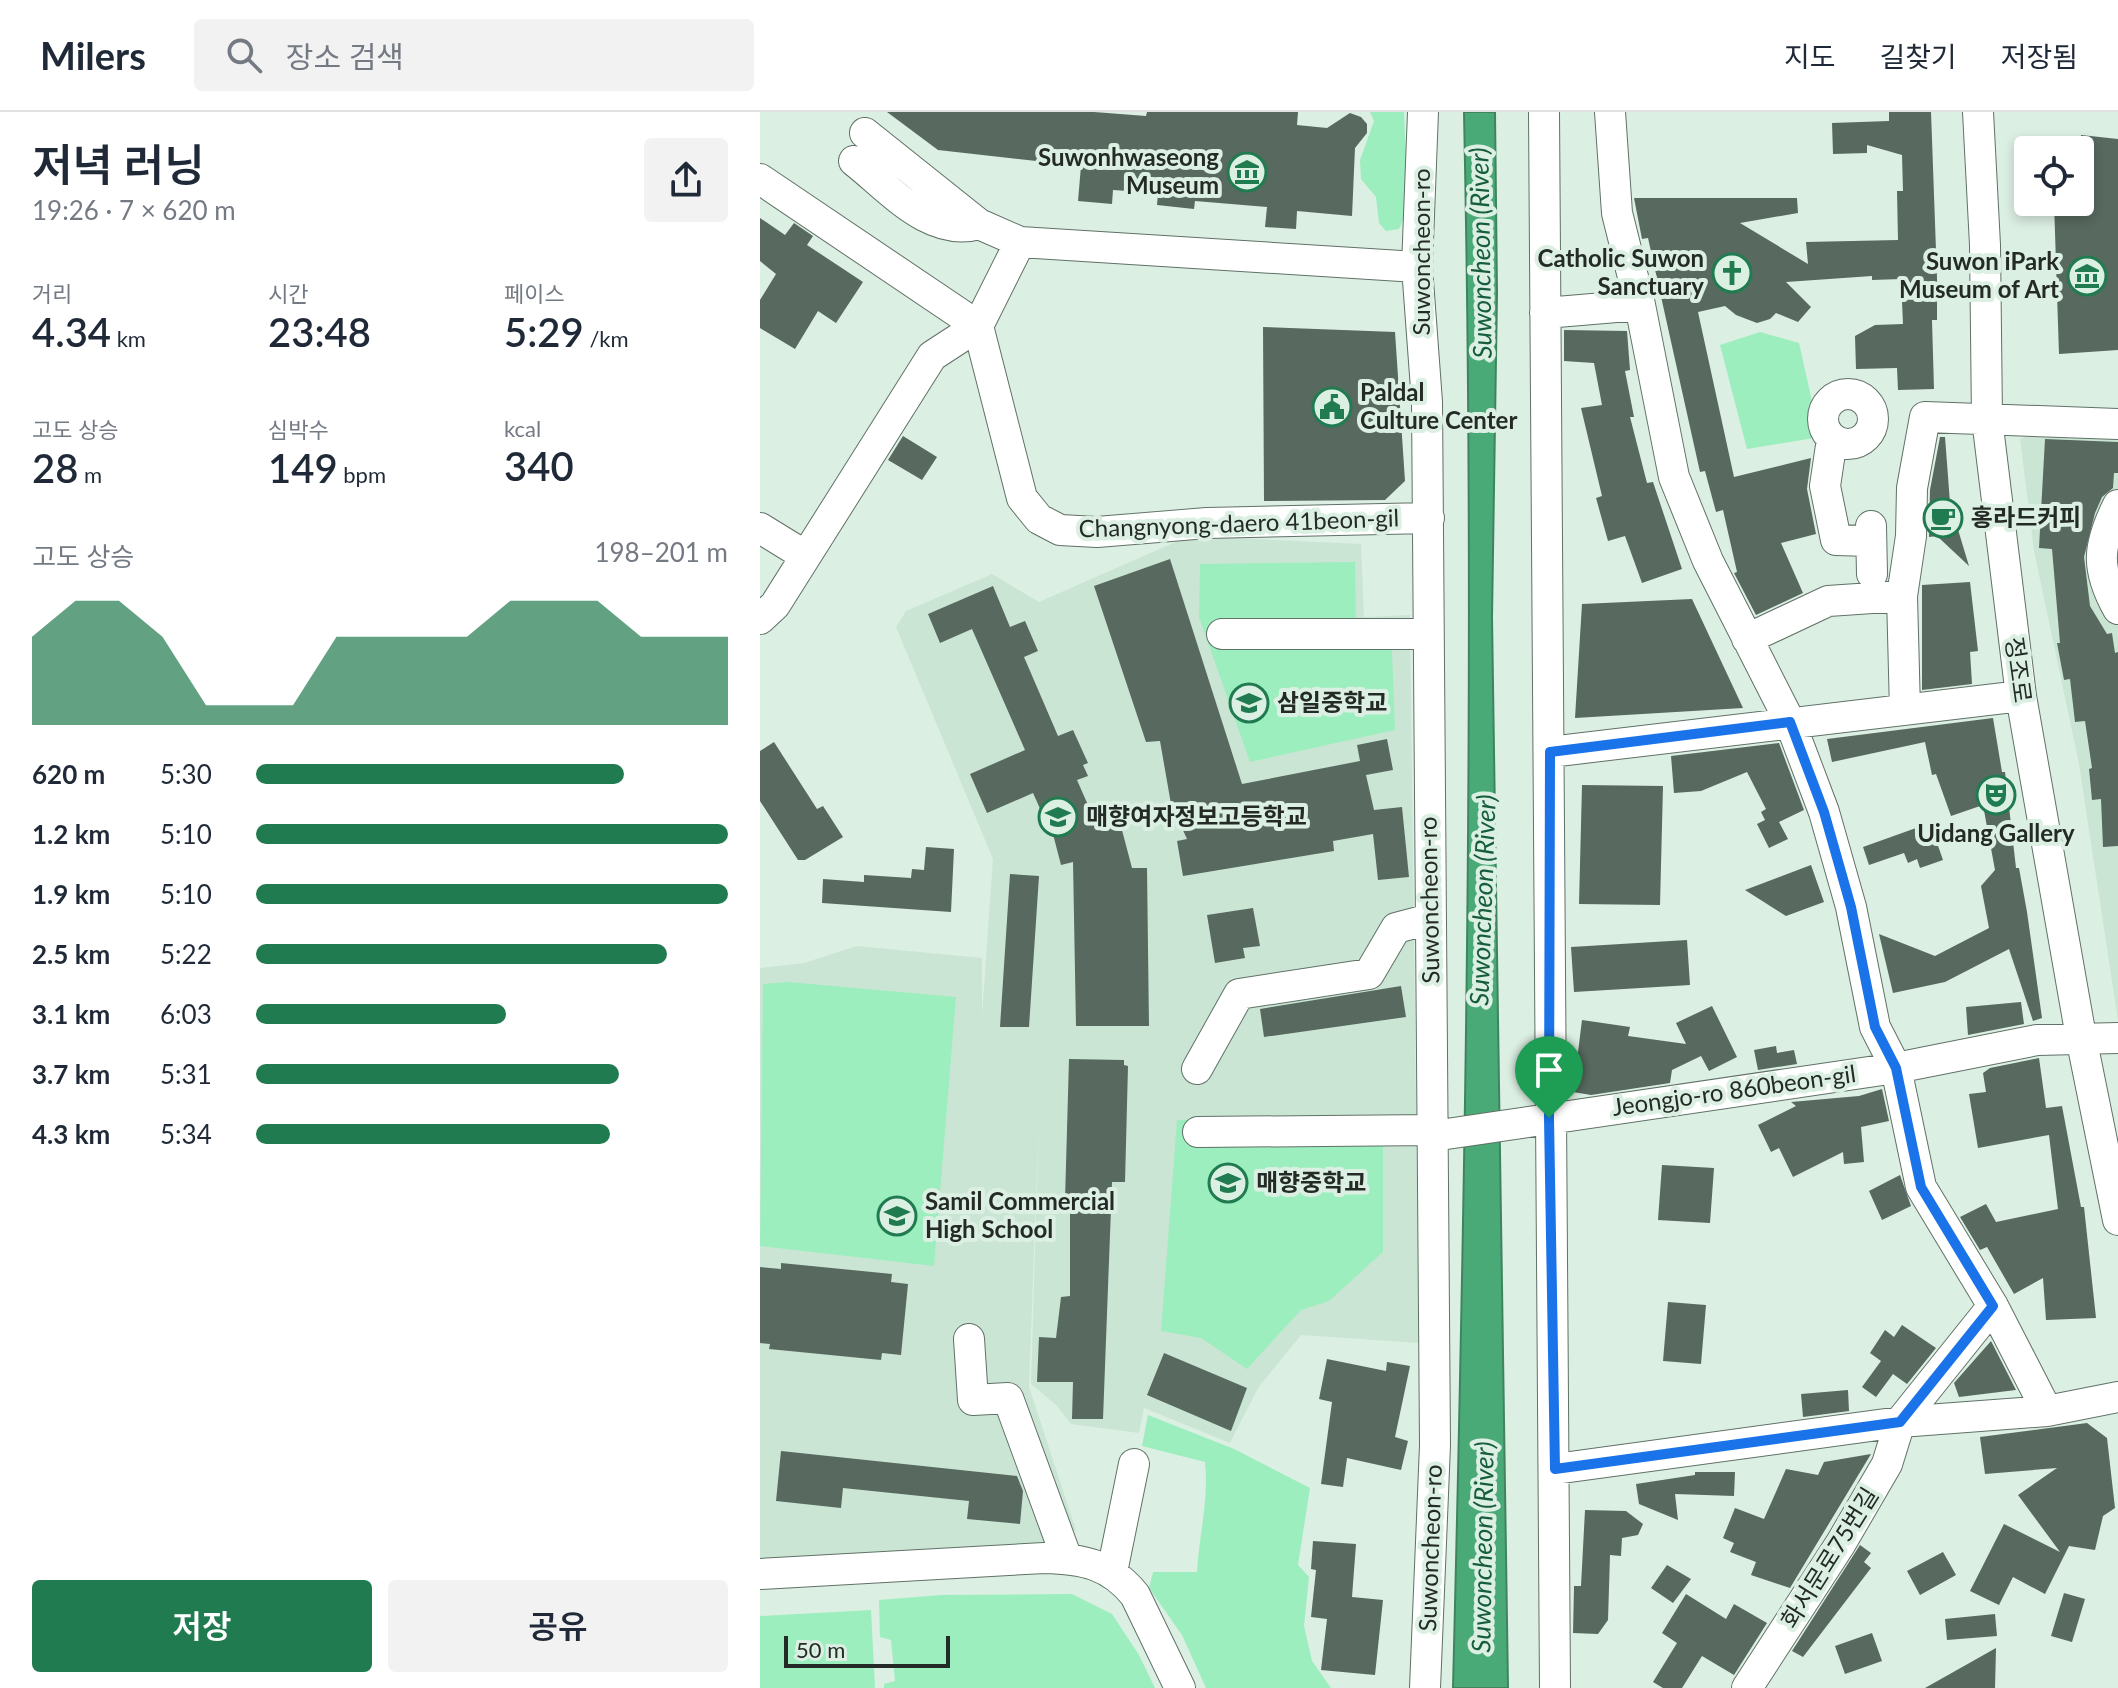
<!DOCTYPE html>
<html lang="ko">
<meta charset="utf-8">
<style>
:root{--surface:#fff;--page:#f2f2f3;--text:#1f2937;--muted:#747a83;--line:#e0e1e3;--accent:#217b50}
body{margin:0;font-family:Lato,"Noto Sans KR",sans-serif;background:var(--page);color:var(--text);height:100vh;display:flex;flex-direction:column;font-size:30px;white-space:nowrap}
*{box-sizing:border-box;margin:0}
p{font-size:26px;color:var(--muted)}
.icon{flex:none;width:44px;height:44px;fill:none;stroke:currentColor;stroke-width:2;stroke-linecap:round;stroke-linejoin:round}
.map{position:relative;flex:1;overflow:hidden}
.details{display:flex;flex-direction:column;background:var(--surface);width:760px}
.details>*{flex:none}
.controls{position:absolute;left:1254px;top:24px;display:grid;gap:16px}
.controls a{display:grid;place-items:center;width:80px;height:80px;border-radius:8px;background:var(--surface);box-shadow:0 4px 12px #0003;font-size:40px}
.scale{position:absolute;left:24px;bottom:20px;width:166px;box-sizing:border-box;padding-left:8px;border:4px solid #242b26;border-top:0;font-size:22px;line-height:28px;white-space:nowrap;color:#242b26;-webkit-text-stroke:6px #dcefe3;paint-order:stroke}
.pin{position:absolute;display:grid;place-items:center;width:68px;height:68px;color:#fff;margin:-82px -34px;border-radius:50% 50% 50% 0;rotate:-45deg;box-shadow:0 0 8px #0007}
.pin .icon{rotate:45deg}
.round{display:grid;place-items:center;flex:none;width:84px;height:84px;border-radius:8px;background:var(--page)}
.overview{display:flex;align-items:center;justify-content:space-between;height:136px;padding:0 32px}
h1{font-size:44px;font-weight:600;line-height:60px}
.stats{display:grid;grid-template-columns:repeat(3,1fr);gap:12px;height:136px;padding:8px 32px}
.stats div{display:grid;align-content:center}
.stats b{font-size:40px;font-weight:600}
.stats small{font-size:22px;font-weight:400}
.stats p{font-size:22px}
.chart{height:224px;padding:16px 32px}
.chart p{display:flex;justify-content:space-between}
.chart svg{width:100%;height:144px;margin-top:8px;fill:var(--accent);opacity:.7}
.cta{display:flex;gap:16px;margin-top:auto;padding:16px 32px}
.cta a{flex:1;height:92px;border-radius:8px;background:var(--accent);color:#fff;font-size:32px;font-weight:600;line-height:92px;text-align:center}
.cta a+a{background:var(--page);color:var(--text)}
ul{padding:0 32px;list-style:none;font-size:26px}
li{display:grid;grid-template-columns:128px 96px 1fr;align-items:center;height:60px}
li i{height:20px;border-radius:10px;background:var(--accent)}
header{display:flex;align-items:center;gap:48px;box-sizing:border-box;height:112px;padding:0 40px;background:var(--surface);border-bottom:2px solid var(--line)}
header strong{font-size:38px}
nav{display:flex;gap:44px;margin-inline-start:auto;font-size:28px}
.search{width:560px;height:72px;background:var(--page);display:flex;align-items:center;gap:20px;box-sizing:border-box;padding:0 28px;border-radius:8px;color:var(--muted);font-size:30px}
main{display:flex;flex:1;min-height:0}
.map>svg:first-child{display:block}
.built{fill:#cbe5d4}
.green{fill:#9ceebe}
.water{fill:#4aaa77;stroke:#3f845f;stroke-width:2}
.building{fill:#58695f}
.lines{fill:none;stroke-linecap:round;stroke-linejoin:round}
.minor-casing{stroke:#607167;stroke-width:32}
.minor{stroke:#fff;stroke-width:30}
.route-casing{stroke:#fff;stroke-width:16}
.route{stroke:#1a73e8;stroke-width:10}
.labels{text-anchor:middle;stroke-width:8;stroke-linejoin:round;paint-order:stroke}
.poi-label{font-size:24px;font-weight:bold;fill:#242b26;stroke:#dcefe3;text-anchor:start}
.street-label{font-size:24px;fill:#242b26;stroke:#dcefe3}
.water-label{font-size:26px;font-style:italic;fill:#165d3b;stroke:#dcefe3}
</style>
<header>
<strong>Milers</strong>
<div class="search"><svg class="icon" aria-label="search" viewBox="0 0 24 24"><circle cx="10" cy="10" r="6"/><path d="M15 15l6 6"/></svg>장소 검색</div>
<nav><a>지도</a><a>길찾기</a><a>저장됨</a></nav>
</header>
<main>
<section class="details">
<div class="overview"><div><h1>저녁 러닝</h1><p>19:26 · 7 × 620 m</p></div><a class="round"><svg class="icon" aria-label="share" viewBox="0 0 24 24"><path d="M12 15V3M7 8l5-5 5 5M5 13v7h14v-7"/></svg></a></div>
<div class="stats">
<div><p>거리</p><b>4.34<small> km</small></b></div>
<div><p>시간</p><b>23:48</b></div>
<div><p>페이스</p><b>5:29<small> /km</small></b></div>
</div>
<div class="stats">
<div><p>고도 상승</p><b>28<small> m</small></b></div>
<div><p>심박수</p><b>149<small> bpm</small></b></div>
<div><p>kcal</p><b>340</b></div>
</div>
<div class="chart"><p><span>고도 상승</span>198–201 m</p>
<svg viewBox="0 0 160 44" preserveAspectRatio="none"><path d="M0 44V17L10 6L20 6L30 17L40 38L50 38L60 38L70 17L80 17L90 17L100 17L110 6L120 6L130 6L140 17L150 17L160 17V44z"/></svg>
</div>
<ul>
<li><b>620 m</b>5:30<i style="width:78%"></i></li>
<li><b>1.2 km</b>5:10<i style="width:100%"></i></li>
<li><b>1.9 km</b>5:10<i style="width:100%"></i></li>
<li><b>2.5 km</b>5:22<i style="width:87%"></i></li>
<li><b>3.1 km</b>6:03<i style="width:53%"></i></li>
<li><b>3.7 km</b>5:31<i style="width:77%"></i></li>
<li><b>4.3 km</b>5:34<i style="width:75%"></i></li>
</ul>
<div class="cta"><a>저장</a><a>공유</a></div>
</section>
<div class="map">
<svg width="1358" height="1576" viewBox="0 0 1358 1576">
<rect width="100%" height="100%" fill="#dcefe3"/>
<path class="built" d="M 1279,320 L 1358,322 L 1358,909 L 1319,652 L 1274,439 L 1260,327 Z
M 429,424 L 601,432 L 604,505 L 650,503 L 659,1231 L 541,1223 L 498,1276 L 470,1331 L 384,1296 L 379,1321 L 311,1312 L 296,1293 L 271,1272 L 279,1004 L 269,1275 L 316,1418 L 273,1434 L 0,1449 L 0,856 L 44,851 L 97,834 L 222,846 L 222,903 L 233,747 L 136,515 L 146,499 L 232,462 L 279,490 Z"/>
<path class="green" d="M 610,0 L 644,0 L 648,98 L 639,117 L 626,119 L 619,111 L 616,85 L 601,67 L 600,48 L 614,9 Z
M 1000,220 L 1039,231 L 1060,325 L 987,337 L 960,233 Z
M 595,450 L 596,517 L 631,514 L 635,618 L 490,650 L 439,505 L 440,452 Z
M 28,870 L 196,885 L 174,1154 L 0,1134 L 3,872 Z
M 623,1005 L 623,1140 L 569,1189 L 541,1198 L 487,1257 L 441,1226 L 401,1219 L 417,1008 Z
M 388,1303 L 474,1337 L 550,1376 L 538,1453 L 549,1465 L 544,1514 L 552,1549 L 571,1576 L 446,1576 L 422,1523 L 389,1476 L 393,1460 L 437,1460 C 439,1422 449,1389 445,1350 L 382,1334 Z
M 312,1482 L 352,1502 L 379,1543 L 395,1576 L 124,1576 L 124,1572 L 135,1569 L 131,1528 L 120,1525 L 119,1488 L 181,1483 Z
M 111,1498 L 115,1576 L 0,1576 L 0,1504 Z"/>
<path class="water" d="M 704,0 L 735,0 L 737,181 L 732,505 L 748,1576 L 693,1576 C 706,1051 715,525 704,0 Z"/>
<path class="building" d="M 127,0 L 334,0 L 386,4 L 387,0 L 538,0 L 537,13 L 567,16 L 590,1 L 601,5 L 607,12 L 607,21 L 595,36 L 592,104 L 537,99 L 536,117 L 505,115 L 507,95 L 435,89 L 434,97 L 397,93 L 398,81 L 353,78 L 352,92 L 318,89 L 321,54 L 178,38 Z
M 1129,0 L 1171,0 L 1177,166 L 1177,208 L 1172,208 L 1174,277 L 1138,278 L 1137,256 L 1096,257 L 1095,224 L 1115,213 L 1143,212 L 1141,167 L 1112,168 L 1112,164 L 1026,170 L 1051,195 L 1038,210 L 1016,201 L 1010,207 L 997,211 L 976,203 L 965,194 L 938,200 L 974,365 L 1051,346 L 1047,377 L 1056,422 L 1021,431 L 1043,481 L 996,503 L 974,461 L 977,460 L 963,398 L 956,400 L 945,359 L 940,360 L 888,126 L 882,127 L 874,86 L 1037,86 L 1038,101 L 980,111 L 1048,152 L 1046,130 L 1138,128 L 1137,79 L 1143,79 L 1142,43 L 1107,33 L 1107,41 L 1073,42 L 1072,11 L 1129,9 Z
M 1321,23 L 1358,27 L 1358,238 L 1299,242 L 1294,90 L 1320,90 Z
M 0,106 L 25,123 L 34,111 L 53,124 L 47,133 L 103,170 L 76,211 L 58,199 L 35,237 L 0,216 L 0,188 L 16,162 L 0,149 Z
M 503,215 L 635,220 L 645,369 L 625,388 L 504,389 Z
M 804,218 L 867,219 L 870,258 L 865,259 L 874,305 L 870,305 L 887,371 L 893,370 L 922,457 L 882,471 L 865,424 L 848,429 L 836,386 L 842,384 L 821,296 L 842,293 L 834,251 L 804,249 Z
M 143,324 L 177,345 L 162,368 L 128,348 Z
M 1180,325 L 1185,325 L 1190,391 L 1209,454 L 1177,424 L 1169,425 L 1170,378 Z
M 1285,327 L 1358,330 L 1358,361 L 1354,361 L 1353,376 L 1342,385 L 1335,401 L 1324,445 L 1330,494 L 1347,522 L 1352,521 L 1355,541 L 1358,540 L 1358,734 L 1343,735 L 1341,687 L 1332,688 L 1329,657 L 1332,656 L 1325,609 L 1315,610 L 1310,567 L 1304,568 L 1297,531 L 1300,531 L 1292,437 L 1279,436 Z
M 410,447 L 482,672 L 600,649 L 597,633 L 627,627 L 633,658 L 606,663 L 614,698 L 642,695 L 649,765 L 618,768 L 613,722 L 573,729 L 574,739 L 423,764 L 417,729 L 427,727 L 411,692 L 400,629 L 386,630 L 334,474 Z
M 1210,470 L 1218,539 L 1210,540 L 1212,572 L 1162,578 L 1162,473 Z
M 233,474 L 250,515 L 265,509 L 278,539 L 264,545 L 298,624 L 313,618 L 328,651 L 323,653 L 328,664 L 317,668 L 335,709 L 358,703 L 372,756 L 387,756 L 389,914 L 316,914 L 313,750 L 301,753 L 287,699 L 282,701 L 273,681 L 227,701 L 210,662 L 265,638 L 212,517 L 180,531 L 168,502 Z
M 932,487 L 983,596 L 815,606 L 822,492 Z
M 1233,606 L 1242,660 L 1245,660 L 1256,756 L 1259,756 L 1267,800 L 1282,906 L 1273,909 L 1249,837 L 1185,870 L 1133,881 L 1119,822 L 1175,844 L 1229,816 L 1221,774 L 1235,758 L 1223,693 L 1191,704 L 1176,662 L 1172,663 L 1165,630 L 1072,650 L 1067,627 Z
M 14,630 L 57,697 L 63,694 L 83,725 L 45,748 L 38,748 L 0,689 L 0,639 Z
M 1019,631 L 1044,698 L 1019,710 L 1028,727 L 1009,736 L 997,712 L 1005,708 L 1001,700 L 1006,697 L 987,660 L 941,679 L 914,681 L 911,644 Z
M 822,673 L 903,674 L 900,793 L 819,792 Z
M 1170,711 L 1183,748 L 1160,756 L 1157,747 L 1148,751 L 1144,741 L 1109,753 L 1103,735 Z
M 166,735 L 194,737 L 191,800 L 62,791 L 63,767 L 104,770 L 104,763 L 151,766 L 152,757 L 164,758 Z
M 1051,753 L 1064,790 L 1026,804 L 985,778 Z
M 250,762 L 279,764 L 269,915 L 240,915 Z
M 493,796 L 500,834 L 483,836 L 485,846 L 455,851 L 447,803 Z
M 927,828 L 930,873 L 814,880 L 811,835 Z
M 641,874 L 646,905 L 504,925 L 500,897 Z
M 1261,890 L 1264,912 L 1208,923 L 1206,895 Z
M 952,894 L 977,945 L 949,959 L 941,944 L 912,958 L 910,971 L 831,983 L 813,980 L 822,908 L 870,915 L 868,924 L 926,932 L 916,911 Z
M 1016,934 L 1017,941 L 1034,938 L 1037,952 L 998,958 L 994,938 Z
M 1279,946 L 1286,996 L 1302,994 L 1321,1095 L 1324,1095 L 1336,1206 L 1286,1208 L 1283,1166 L 1254,1182 L 1227,1135 L 1220,1138 L 1200,1105 L 1226,1092 L 1236,1110 L 1298,1097 L 1289,1023 L 1218,1036 L 1209,982 L 1226,980 L 1223,961 L 1230,956 Z
M 309,947 L 364,948 L 364,953 L 368,954 L 365,1070 L 352,1070 L 343,1307 L 312,1307 L 313,1270 L 277,1270 L 279,1225 L 296,1226 L 301,1185 L 310,1184 L 310,1089 L 305,1088 Z
M 1122,977 L 1129,1009 L 1101,1015 L 1104,1050 L 1084,1052 L 1083,1040 L 1033,1065 L 1019,1036 L 1011,1040 L 998,1013 L 1036,994 L 1031,990 L 1099,984 Z
M 902,1053 L 954,1056 L 950,1111 L 898,1108 Z
M 1140,1063 L 1151,1094 L 1122,1108 L 1109,1079 Z
M 21,1151 L 132,1162 L 131,1170 L 148,1172 L 141,1243 L 122,1241 L 121,1248 L 9,1237 L 10,1232 L 0,1231 L 0,1155 L 21,1157 Z
M 908,1190 L 946,1193 L 941,1252 L 903,1249 Z
M 1142,1213 L 1176,1236 L 1147,1272 L 1133,1262 L 1116,1285 L 1102,1275 L 1121,1249 L 1110,1241 L 1125,1218 L 1134,1225 Z
M 1231,1229 L 1256,1278 L 1199,1285 L 1194,1271 Z
M 404,1241 L 487,1276 L 471,1319 L 387,1283 Z
M 567,1247 L 626,1259 L 627,1250 L 650,1254 L 635,1325 L 648,1329 L 641,1358 L 587,1346 L 583,1375 L 561,1372 L 572,1290 L 559,1287 Z
M 1088,1278 L 1089,1299 L 1043,1305 L 1041,1282 Z
M 1327,1311 L 1347,1326 L 1355,1396 L 1343,1404 L 1335,1438 L 1309,1434 L 1285,1482 L 1253,1465 L 1239,1493 L 1210,1479 L 1244,1412 L 1300,1440 L 1258,1383 L 1297,1356 L 1225,1362 L 1220,1325 Z
M 21,1339 L 257,1364 L 263,1379 L 260,1412 L 207,1407 L 209,1389 L 83,1376 L 81,1396 L 16,1389 Z
M 1111,1342 L 1030,1476 L 991,1463 L 996,1450 L 970,1440 L 974,1431 L 963,1426 L 975,1396 L 1004,1407 L 1026,1357 L 1058,1363 L 1064,1350 Z
M 935,1360 L 975,1360 L 974,1384 L 915,1382 L 918,1408 L 879,1392 L 876,1372 L 935,1363 Z
M 825,1398 L 866,1399 L 883,1412 L 878,1423 L 862,1426 L 861,1444 L 850,1443 L 848,1508 L 838,1522 L 813,1521 L 814,1474 L 821,1474 Z
M 553,1429 L 596,1432 L 592,1485 L 623,1488 L 615,1563 L 561,1558 L 567,1507 L 551,1505 L 556,1458 L 551,1457 Z
M 1100,1433 L 1111,1441 L 1104,1450 L 1111,1456 L 1043,1545 L 1032,1539 Z
M 1183,1440 L 1196,1463 L 1160,1483 L 1147,1459 Z
M 907,1453 L 931,1467 L 913,1491 L 891,1476 Z
M 1304,1481 L 1325,1487 L 1312,1530 L 1291,1524 Z
M 926,1482 L 966,1507 L 974,1492 L 1007,1511 L 974,1563 L 942,1544 L 922,1576 L 903,1576 L 893,1570 L 917,1531 L 902,1521 Z
M 1235,1502 L 1237,1524 L 1187,1528 L 1185,1507 Z
M 1112,1521 L 1122,1549 L 1085,1562 L 1075,1534 Z
M 1236,1536 L 1235,1576 L 1165,1576 Z"/>
<g class="lines">
<g class="minor-casing">
<path id="minor" d="M 663,0 L 657,155 L 667,290 L 675,1333 L 665,1576
M 784,0 L 795,1576
M 850,0 L 857,101 L 880,193 L 914,365 L 948,449 L 1030,610 L 1064,700 L 1091,795 L 1115,915 L 1136,956 L 1161,1075 L 1233,1194 L 1287,1299
M 1218,0 L 1225,133 L 1227,307 L 1261,584 L 1321,925 L 1358,1108
M 105,21 L 219,112 L 260,130
M 94,49 C 130,77 170,126 219,112
M 0,67 L 218,214 L 262,386 L 279,407 L 300,418 L 337,420 L 447,411 L 669,406
M 785,201 L 880,193
M1063 307a25 25 0 1 1 50 0a25 25 0 1 1-50 0Z
M 1072,327 L 1065,374 L 1076,428 L 1111,429
M 1358,393 C 1338,433 1335,456 1358,497
M 1111,414 L 1112,462
M 0,416 L 44,443
M 0,507 L 15,493 L 172,244 L 218,214 L 260,130 L 657,155
M 462,522 L 668,522
M 987,527 L 1068,489 L 1142,484
M 1145,598 L 1142,484 L 1151,424 L 1152,376 L 1165,305 L 1358,312
M 790,640 L 1261,584
M 437,957 L 479,882 L 609,862 L 636,816 L 670,807
M 438,1020 L 673,1018
M 673,1024 L 1136,956 L 1277,928 L 1358,926
M 209,1227 L 213,1288 L 248,1286 L 307,1447
M 795,1357 L 1140,1310 L 1287,1299 L 1358,1285
M 352,1460 L 374,1352
M 0,1462 L 284,1446 C 323,1447 350,1452 375,1483 L 420,1576
M 987,1576 L 1081,1431 L 1127,1352 L 1140,1310 L 1233,1194"/>
</g>
<use href="#minor" class="minor"/>
</g>
<g class="lines">
<g class="route-casing">
<path id="route" d="M 1030,610 L 1064,700 L 1091,795 L 1115,915 L 1136,956 L 1161,1075 L 1233,1194 L 1140,1310 L 795,1357 L 789,1006 L 790,640 Z"/>
</g>
<use href="#route" class="route"/>
</g>
<defs>
<g id="museum-ring" transform="scale(2)"><circle r="9.5" fill="#dcefe3" stroke="#217b50" stroke-width="1.5"/><path d="M0-6L6-3V-2H-6V-3ZM-5-1h2V3h-2ZM-1-1h2V3h-2ZM3-1h2V3H3ZM-6 4H6V6H-6Z" fill="#217b50"/></g>
<g id="church-ring" transform="scale(2)"><circle r="9.5" fill="#dcefe3" stroke="#217b50" stroke-width="1.5"/><path d="M-1.2-6h2.4v3.5h3.3v2.4h-3.3V6h-2.4V-.1h-3.3v-2.4h3.3Z" fill="#217b50"/></g>
<g id="civic-ring" transform="scale(2)"><circle r="9.5" fill="#dcefe3" stroke="#217b50" stroke-width="1.5"/><path d="M-.6-6.5H3V-4.5H.6V-3L4-1V1h2V6H-6V1h2V-1L-.6-3ZM-1.2 2.5V6h2.4V2.5Z" fill="#217b50"/></g>
<g id="cafe-ring" transform="scale(2)"><circle r="9.5" fill="#dcefe3" stroke="#217b50" stroke-width="1.5"/><path d="M-5.5-4.5H6V0H3Q3 3.5 0 3.5H-2.5Q-5.5 3.5-5.5 0ZM3-3.2v2h1.7v-2ZM-6 4.5H4V6H-6Z" fill="#217b50"/></g>
<g id="school-ring" transform="scale(2)"><circle r="9.5" fill="#dcefe3" stroke="#217b50" stroke-width="1.5"/><path d="M0-5L7-2L0 1L-7-2ZM-4 1L0 2.5L4 1V4Q0 6-4 4Z" fill="#217b50"/></g>
<g id="theatre-ring" transform="scale(2)"><circle r="9.5" fill="#dcefe3" stroke="#217b50" stroke-width="1.5"/><path d="M-5-5.5Q0-4 5-5.5V0Q5 5 0 6Q-5 5-5 0ZM-3.3-2.5H-1v1.5H-3.3ZM1-2.5H3.3v1.5H1ZM-2.8 1Q0 5.5 2.8 1Z" fill="#217b50"/></g>
</defs>
<g fill-rule="evenodd">
<use href="#museum-ring" x="487" y="60"/>
<use href="#church-ring" x="972" y="161"/>
<use href="#museum-ring" x="1327" y="164"/>
<use href="#civic-ring" x="572" y="295"/>
<use href="#cafe-ring" x="1183" y="406"/>
<use href="#school-ring" x="489" y="591"/>
<use href="#theatre-ring" x="1236" y="683"/>
<use href="#school-ring" x="298" y="705"/>
<use href="#school-ring" x="468" y="1071"/>
<use href="#school-ring" x="137" y="1104"/>
</g>
<g class="labels">
<g class="poi-label">
<text x="459" y="54" text-anchor="end">Suwonhwaseong<tspan x="459" dy="28">Museum</tspan></text>
<text x="944" y="155" text-anchor="end">Catholic Suwon<tspan x="944" dy="28">Sanctuary</tspan></text>
<text x="1299" y="158" text-anchor="end">Suwon iPark<tspan x="1299" dy="28">Museum of Art</tspan></text>
<text x="600" y="289">Paldal<tspan x="600" dy="28">Culture Center</tspan></text>
<text x="1211" y="414">홍라드커피</text>
<text x="517" y="599">삼일중학교</text>
<text x="326" y="713">매향여자정보고등학교</text>
<text x="1236" y="730" text-anchor="middle">Uidang Gallery</text>
<text x="496" y="1079">매향중학교</text>
<text x="165" y="1098">Samil Commercial<tspan x="165" dy="28">High School</tspan></text>
</g>
<g class="street-label">
<text transform="translate(662 140) rotate(-90)" y="8">Suwoncheon-ro</text>
<text transform="translate(479 412) rotate(-2)" y="8">Changnyong-daero 41beon-gil</text>
<text transform="translate(1258 558) rotate(82)" y="8">정조로</text>
<text transform="translate(670 788) rotate(-91)" y="8">Suwoncheon-ro</text>
<text transform="translate(974 979) rotate(-8)" y="8">Jeongjo-ro 860beon-gil</text>
<text transform="translate(671 1436) rotate(-88)" y="8">Suwoncheon-ro</text>
<text transform="translate(1070 1446) rotate(-58)" y="8">화서문로75번길</text>
</g>
<g class="water-label">
<text transform="translate(721 141) rotate(-91)" y="9">Suwoncheon (River)</text>
<text transform="translate(723 788) rotate(-88)" y="9">Suwoncheon (River)</text>
<text transform="translate(723 1435) rotate(-89)" y="9">Suwoncheon (River)</text>
</g>
</g>
</svg>
<div class="controls">
<a><svg class="icon" aria-label="locate" viewBox="0 0 24 24"><circle cx="12" cy="12" r="6"/><path d="M12 2v4M12 18v4M2 12h4M18 12h4"/></svg></a>
</div>
<div class="scale">50 m</div>
<div class="pin" style="left:789px;top:1006px;background:#1e9e55"><svg class="icon" aria-label="arrive" viewBox="0 0 24 24"><path d="M6 21V4h12l-3 4 3 4H6"/></svg></div>
</div>
</main>
